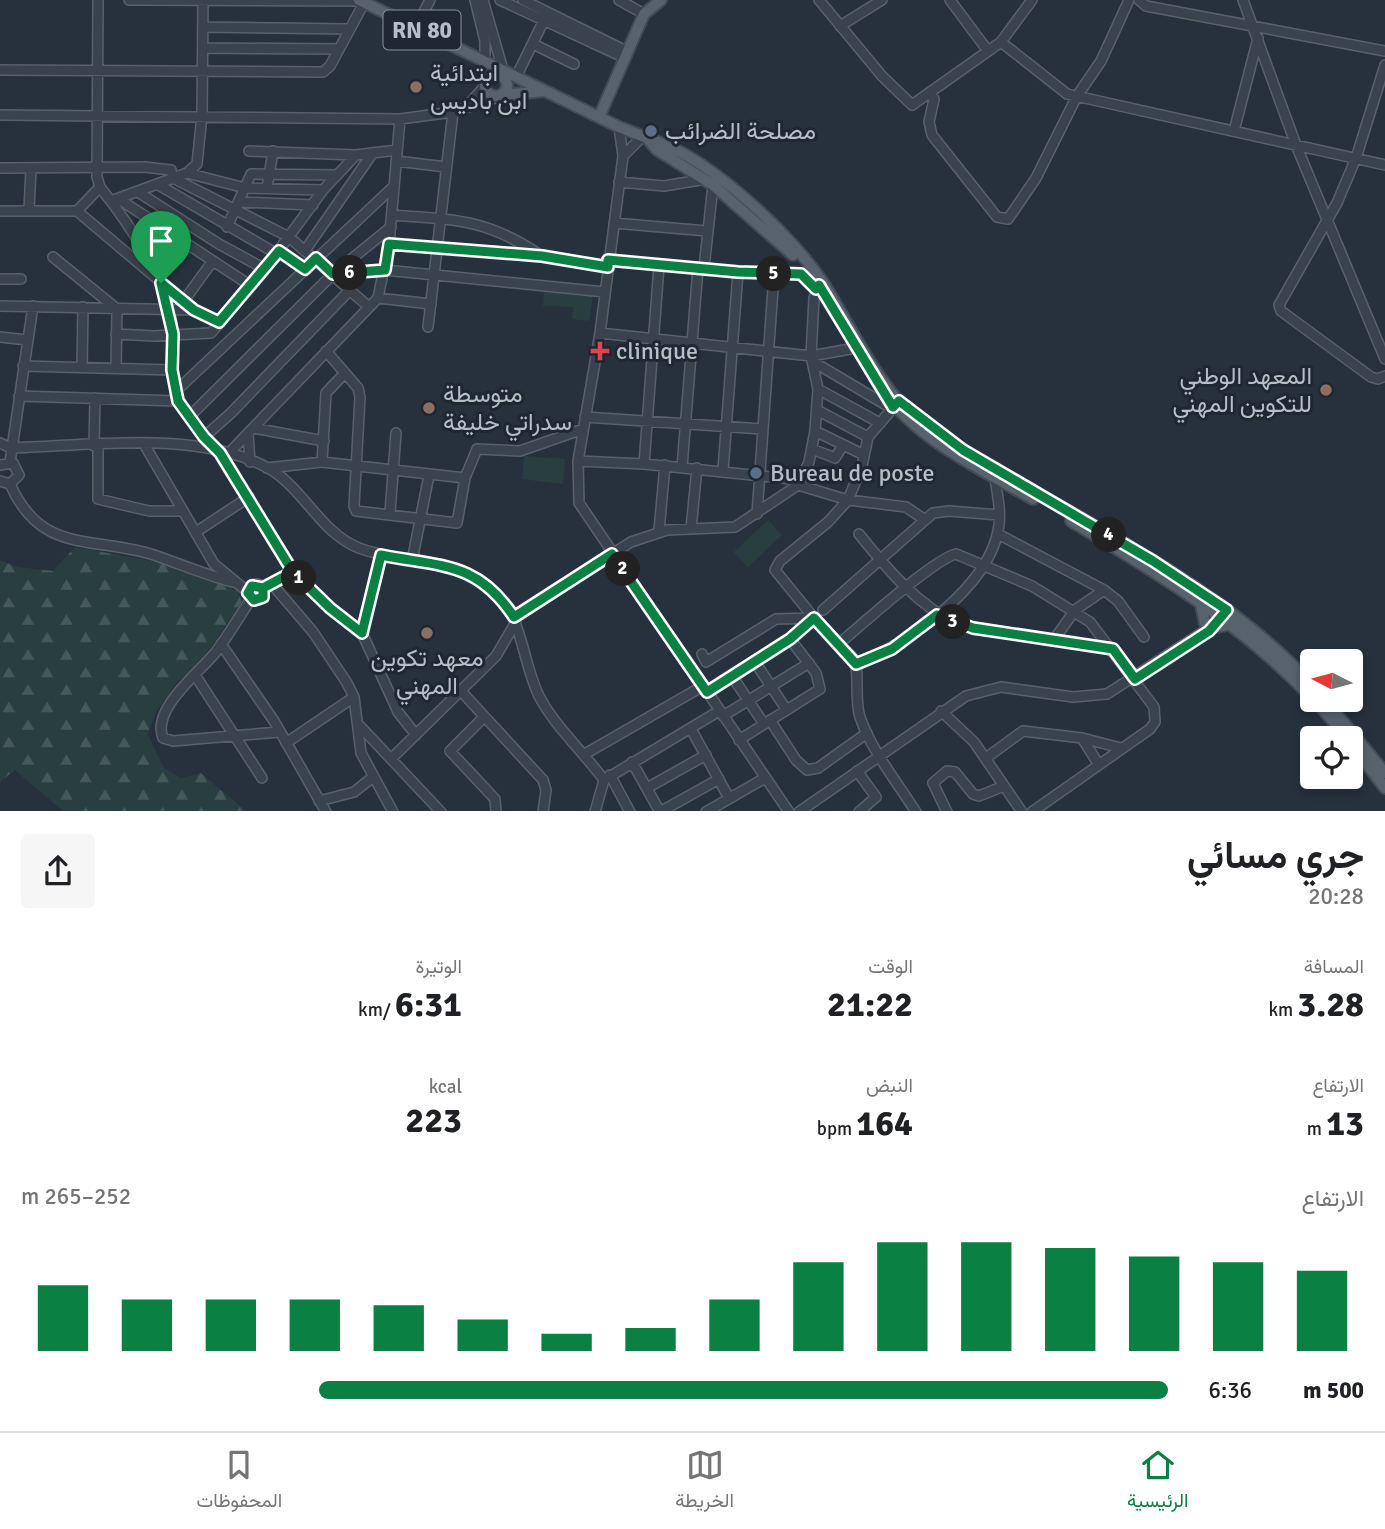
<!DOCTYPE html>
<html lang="ar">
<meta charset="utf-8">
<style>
:root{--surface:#fff;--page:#f6f6f6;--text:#202124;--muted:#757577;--line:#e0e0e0;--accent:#0b8043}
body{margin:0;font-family:Signika,Vazirmatn,sans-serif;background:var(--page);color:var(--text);direction:rtl;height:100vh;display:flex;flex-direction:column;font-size:26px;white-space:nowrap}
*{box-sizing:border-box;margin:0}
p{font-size:23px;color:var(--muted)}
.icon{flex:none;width:38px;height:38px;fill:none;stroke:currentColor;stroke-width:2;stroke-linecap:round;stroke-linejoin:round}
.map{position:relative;height:811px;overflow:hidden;direction:ltr}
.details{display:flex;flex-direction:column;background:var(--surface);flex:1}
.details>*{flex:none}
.needle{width:46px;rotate:276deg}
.controls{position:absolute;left:1300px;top:649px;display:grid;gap:14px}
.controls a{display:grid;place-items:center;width:63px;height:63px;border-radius:7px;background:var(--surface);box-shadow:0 4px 10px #0003;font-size:35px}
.pin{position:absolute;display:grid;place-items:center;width:60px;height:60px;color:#fff;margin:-72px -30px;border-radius:50% 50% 50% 0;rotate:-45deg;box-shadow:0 0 7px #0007}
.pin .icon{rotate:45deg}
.km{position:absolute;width:35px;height:35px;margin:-18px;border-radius:50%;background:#222;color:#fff;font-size:19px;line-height:35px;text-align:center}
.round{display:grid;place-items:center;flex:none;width:74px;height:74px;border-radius:7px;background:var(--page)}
.headline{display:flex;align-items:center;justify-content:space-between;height:119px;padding:0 21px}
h1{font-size:38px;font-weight:700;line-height:52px}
.figures{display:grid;grid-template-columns:repeat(3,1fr);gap:10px;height:119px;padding:7px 21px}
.figures div{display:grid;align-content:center}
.figures b{font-size:35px;font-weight:700}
.figures small{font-size:19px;font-weight:400}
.figures p{font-size:19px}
.chart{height:196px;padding:14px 21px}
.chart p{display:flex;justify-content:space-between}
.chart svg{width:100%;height:126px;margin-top:7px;stroke:var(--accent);stroke-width:6}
ul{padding:0 21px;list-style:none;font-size:23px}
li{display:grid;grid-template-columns:112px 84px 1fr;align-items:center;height:52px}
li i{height:18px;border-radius:9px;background:var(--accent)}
.menu{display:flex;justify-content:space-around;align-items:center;height:98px;border-top:2px solid var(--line);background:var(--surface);font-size:19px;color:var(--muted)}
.menu a{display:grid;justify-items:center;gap:4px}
.menu .current{color:var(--accent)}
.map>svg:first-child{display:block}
.grass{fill:#293f3f}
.forest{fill:url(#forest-firs)}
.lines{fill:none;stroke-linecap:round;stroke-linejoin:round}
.minor-casing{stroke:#58616b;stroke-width:12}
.major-casing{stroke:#434c56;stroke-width:14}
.minor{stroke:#3a434d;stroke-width:9}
.major{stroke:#58626d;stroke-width:10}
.route-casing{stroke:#fff;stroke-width:14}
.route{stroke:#0b8043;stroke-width:9}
.education-dot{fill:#8d6e63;stroke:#1f2832;stroke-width:2.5}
.service-dot{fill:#5c6f8a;stroke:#1f2832;stroke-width:2.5}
.health-dot{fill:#e0444e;stroke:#1f2832;stroke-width:2.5}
.labels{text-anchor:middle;stroke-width:6;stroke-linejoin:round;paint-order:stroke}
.shield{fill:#1f2832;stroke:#89919b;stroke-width:2}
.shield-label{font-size:23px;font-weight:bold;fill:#b6bec8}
.poi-label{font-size:24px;fill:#b6bec8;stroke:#1f2832;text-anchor:start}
</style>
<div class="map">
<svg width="1385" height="812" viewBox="0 0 1385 812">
<defs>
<pattern id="forest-firs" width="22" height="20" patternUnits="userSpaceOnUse" patternTransform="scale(1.75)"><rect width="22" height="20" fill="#293f3f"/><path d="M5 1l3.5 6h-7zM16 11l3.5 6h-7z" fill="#465959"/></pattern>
</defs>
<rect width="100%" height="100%" fill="#26313d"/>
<path class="grass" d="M 544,290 L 594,290 L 589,321 L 572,319 L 573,307 L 543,306 Z
M 524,456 L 565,459 L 563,484 L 522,479 Z
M 768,520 L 782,535 L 748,567 L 734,552 Z"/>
<path class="forest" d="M 75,547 L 167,564 L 238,591 L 242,601 L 237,610 L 192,673 L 178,680 L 155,713 L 148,735 L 164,768 L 181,778 L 201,773 L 246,811 L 63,811 L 15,770 L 0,782 L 0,560 L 17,567 L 53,571 Z"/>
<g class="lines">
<g class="minor-casing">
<path id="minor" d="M 98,0 L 97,177 L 100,187 C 127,221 157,266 169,308 C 174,328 172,346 172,366 C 172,402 196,429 220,453 L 293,572 L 330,608 L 362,633
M 129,0 L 361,1
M 475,0 L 485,41 L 485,61
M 483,0 L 503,70
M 500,0 L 623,57
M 523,0 L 626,51
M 619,0 L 644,14
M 819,0 L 882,76 L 912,105 L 1001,42 L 1032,0
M 950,0 L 988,51
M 1139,0 L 1146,6 L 1385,51
M 1243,0 L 1296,145 L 1385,359
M 840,26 L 882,0
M 203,27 L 350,29
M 416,27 L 430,0
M 1001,42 L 1067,94 L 1385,165
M 533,44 L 574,64
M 203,48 L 339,49
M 1385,65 L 1356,158 L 1337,203 L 1279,305 L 1281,311 L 1371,377 L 1378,379 L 1385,376
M 0,70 L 323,72 L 330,66 L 364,3
M 516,77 L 547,14
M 930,94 L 934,99 L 929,122 L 932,135 L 997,217 L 1008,219 L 1036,178 L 1077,96 L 1101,61 L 1129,0
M 469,104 L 485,86
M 0,115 L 400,119 L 453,112 L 498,97
M 619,127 L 623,156 L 642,137
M 1234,131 L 1258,38
M 249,151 L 356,155 L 397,150
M 623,156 L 600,333 L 578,461 L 579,503 L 789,812
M 396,161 L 446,167
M 0,168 L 144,167 L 171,170 L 173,178 L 289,237 L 369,307
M 187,173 L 245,188 L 323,190
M 619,182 L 664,186 L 706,179
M 157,184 L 277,254
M 267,188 L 273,151
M 138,192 L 219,244 L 265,269
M 119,199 L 251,286
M 111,201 L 187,173 L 197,164 L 202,115 L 203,0
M 239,202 L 313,205
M 29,210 L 31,169
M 0,211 L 77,211 L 100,187
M 392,215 C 455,220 485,218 540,255
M 614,223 L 707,231
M 227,227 L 251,174 L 335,175
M 389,244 L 542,256 L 608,267
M 306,249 L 372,154
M 279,251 L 305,269
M 53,257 L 117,309 L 116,367
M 609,260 L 738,272 L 799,273 L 816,289
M 704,268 L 713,185
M 333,274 L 385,270 L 605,292
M 0,279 L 21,279
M 378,298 L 389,244 L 400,119
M 183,302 L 212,262
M 0,306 L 194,310 L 77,211
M 194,310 L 219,322
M 428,327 L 453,112
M 600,333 L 811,356 L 856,348
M 116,334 L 154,336 L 211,333 L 265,269 L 323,190 L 356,155
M 0,337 L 27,340
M 812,361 L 891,408
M 23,366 L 172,370
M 82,367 L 83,307
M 345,373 L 358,388 L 360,397 L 354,506 L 356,511 L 457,523 L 465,478 L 477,449 L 520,451 L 583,429
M 818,389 L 878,422
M 176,391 L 393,187
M 19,396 L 178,401
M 899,401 L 868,437 L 862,466 L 848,500 L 828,522 L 780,561 L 775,570 L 814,618 L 854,659 C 860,670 854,699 860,717 C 871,750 897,782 916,812
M 817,410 L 868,437
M 189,417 L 333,274 L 391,227
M 585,417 L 762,429
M 253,428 L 324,441
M 815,431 L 864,455
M 248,434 L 250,462
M 204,437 L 231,413 L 350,290
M 0,443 L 11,448 C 89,446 196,429 268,468 C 304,488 319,532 359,548 C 404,565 463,557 497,594 C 524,623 522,661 539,696 C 553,724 585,754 604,780
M 144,444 L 214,564 L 248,592
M 98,445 L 98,499 L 149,511 L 183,511
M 94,446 L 95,398
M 812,449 L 835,458 L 843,445
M 228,454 L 378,298 L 431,304
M 578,461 L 644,464 L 801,480
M 10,462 L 33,306
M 322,462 L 326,393 L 345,373 L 326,351
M 644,464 L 659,266
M 0,465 L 13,463 L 19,475 L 10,484 L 0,481
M 682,467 L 698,268
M 267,468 L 322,462 L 465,478
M 723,470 L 738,272
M 10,484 C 41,554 90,536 151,554 C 178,563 205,575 233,582
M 798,485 L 848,500 L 906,507 L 925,520
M 390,513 L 396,433
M 757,514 L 774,274
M 691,529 L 697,468
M 659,531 L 665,465
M 196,532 L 249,497
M 859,534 C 887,569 918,606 959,625 L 1113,649
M 998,534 L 1104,590 L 1118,601 L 1144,637
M 381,555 L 362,633 L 398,712 L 416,735
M 412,561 L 429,475
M 293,572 L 272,584 L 313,632 L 347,683 L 354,697 L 361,753 L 393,812
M248 592a8 8 0 1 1 16 0a8 8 0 1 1-16 0Z
M 251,599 C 239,617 228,636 215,653 C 199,673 151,709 163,738 L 173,741 L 279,732
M 823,610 L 933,513 L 949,511 L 999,515
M 514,617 L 631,542 L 667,530 L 735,527 L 798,485 L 809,462 L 815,431 L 818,389 L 811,356 L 814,298 L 819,285
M 1053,641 L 1075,610 L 1104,590
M 840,643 C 861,625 934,559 956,554 L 1032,586 L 1090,622 L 1154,707 L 1155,722 L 1150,729 L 1032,812
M 221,644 L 274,721 L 326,812
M 702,654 L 706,662 L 776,619 L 814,618 L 790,639 L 707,692
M 755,662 L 786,709
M 856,664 C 907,645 987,588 998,531 C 1002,514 997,494 995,477
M 195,675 L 262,778
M 732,676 L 764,724
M 460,690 L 543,780 L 546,790 L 543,812
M 941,711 L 974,742 L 1022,812
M 723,716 L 809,663
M 484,717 L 450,751 L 495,799 L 496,812
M 770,720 L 796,760 L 807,770 L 818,768 L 867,733
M 358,724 L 441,812
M 691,729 L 729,798
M 1082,738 L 1099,765
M 739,740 L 820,689 L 816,673 L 790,639
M 286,743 L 354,697
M 585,754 L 703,686
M 986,758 L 1023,731 L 1082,738 L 1121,748
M 391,759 L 496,656 L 516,622
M 632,762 L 660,812
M 857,771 L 876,797 L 859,812
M 610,775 L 630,812
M 647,788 L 706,755
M 319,801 L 354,792 L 373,777
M 595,812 L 604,780 L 719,711
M 660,812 L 719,779
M 706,812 L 765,778
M 799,812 L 966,696 L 1001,687 L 1073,697 L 1107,694 L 1217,623
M 947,812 L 933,783 L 947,771 L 955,772 L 973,794 L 979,796 L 1004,786"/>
</g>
<g class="major-casing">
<path id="major" d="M 359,0 L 619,127 C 632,132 645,137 658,142 C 712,161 795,238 825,286 C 848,322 879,386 910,413 C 944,441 984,462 1022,484 C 1123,543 1232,598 1312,685
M485 85a11 11 0 1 1 22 0a11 11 0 1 1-22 0Z
M 502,95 L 544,91
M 600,115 L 644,14 L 661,0
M 648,139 L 656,149 L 713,185 L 793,255
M 875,379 C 910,437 976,466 1033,499
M 1071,521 C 1160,575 1240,622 1312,698
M 1200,601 L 1205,623
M 1212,628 L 1232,624
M 1315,700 L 1347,738
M 1325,700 L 1385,773
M 1351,744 L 1385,788"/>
</g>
<use href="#minor" class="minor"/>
<use href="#major" class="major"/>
</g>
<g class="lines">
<g class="route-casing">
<path id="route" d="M 161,283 L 173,334 L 172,370 L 178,401 L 204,437 L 220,453 L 293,572 L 263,588 L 252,586 L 248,593 L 254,600 L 263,597 L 263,588 L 293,572 L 330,608 L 362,633 L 381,555 C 441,567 477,561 514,617 L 612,554 L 707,692 L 790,639 L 814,618 L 856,664 L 892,649 L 937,615 L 973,628 L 1113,649 L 1135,679 L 1209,631 L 1227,610 L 1153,561 L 963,450 L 899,401 L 893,407 L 819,285 L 816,289 L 801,274 L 738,272 L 608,260 L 608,267 L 542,256 L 389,244 L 385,270 L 333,274 L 316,258 L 305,269 L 279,251 L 219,322 L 194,310 L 161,283"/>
</g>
<use href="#route" class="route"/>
</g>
<g class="education-dot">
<circle cx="416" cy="87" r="7"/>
<circle cx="1326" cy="390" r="7"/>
<circle cx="429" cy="408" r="7"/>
<circle cx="427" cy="633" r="7"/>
</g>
<g class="service-dot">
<circle cx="651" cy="131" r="7"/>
<circle cx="756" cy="473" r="7"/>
</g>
<path class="health-dot" d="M596.5 340.5h7v7h7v7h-7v7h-7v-7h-7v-7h7z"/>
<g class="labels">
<rect class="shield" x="383.5" y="10.5" width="77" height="39" rx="5"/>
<g class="shield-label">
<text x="422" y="38">RN 80</text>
</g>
<g class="poi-label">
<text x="430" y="81">ابتدائية<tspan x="430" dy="28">ابن باديس</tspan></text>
<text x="665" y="139">مصلحة الضرائب</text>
<text x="616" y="359">clinique</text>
<text x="1312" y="384" text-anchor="end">المعهد الوطني<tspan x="1312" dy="28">للتكوين المهني</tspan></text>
<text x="443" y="402">متوسطة<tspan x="443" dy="28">سدراتي خليفة</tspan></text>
<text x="770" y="481">Bureau de poste</text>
<text x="427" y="666" text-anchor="middle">معهد تكوين<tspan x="427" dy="28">المهني</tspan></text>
</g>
</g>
</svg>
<div class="controls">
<a><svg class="needle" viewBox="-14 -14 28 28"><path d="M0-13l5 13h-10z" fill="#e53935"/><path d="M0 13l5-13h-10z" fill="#757577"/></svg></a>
<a><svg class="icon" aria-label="locate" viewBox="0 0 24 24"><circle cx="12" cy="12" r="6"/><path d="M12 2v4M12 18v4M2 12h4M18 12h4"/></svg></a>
</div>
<div class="pin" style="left:161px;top:283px;background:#1e9e55"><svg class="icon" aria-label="arrive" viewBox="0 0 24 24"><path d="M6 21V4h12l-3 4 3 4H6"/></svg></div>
<b class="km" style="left:299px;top:578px">1</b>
<b class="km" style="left:623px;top:569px">2</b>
<b class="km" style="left:953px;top:622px">3</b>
<b class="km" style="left:1109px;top:535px">4</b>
<b class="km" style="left:774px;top:274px">5</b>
<b class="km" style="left:350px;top:273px">6</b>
</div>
<section class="details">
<div class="headline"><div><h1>جري مسائي</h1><p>20:28</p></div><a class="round"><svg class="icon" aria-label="share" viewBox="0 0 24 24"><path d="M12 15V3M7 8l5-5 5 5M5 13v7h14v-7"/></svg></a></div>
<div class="figures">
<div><p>المسافة</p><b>3.28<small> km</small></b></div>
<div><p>الوقت</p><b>21:22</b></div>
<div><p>الوتيرة</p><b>6:31<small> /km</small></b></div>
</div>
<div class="figures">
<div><p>الارتفاع</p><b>13<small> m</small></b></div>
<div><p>النبض</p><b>164<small> bpm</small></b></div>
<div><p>kcal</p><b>223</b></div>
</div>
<div class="chart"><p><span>الارتفاع</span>252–265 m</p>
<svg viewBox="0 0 160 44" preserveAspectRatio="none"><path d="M5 44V21M15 44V26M25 44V26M35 44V26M45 44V28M55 44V33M65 44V38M75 44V36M85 44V26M95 44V13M105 44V6M115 44V6M125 44V8M135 44V11M145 44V13M155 44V16"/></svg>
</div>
<ul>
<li><b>500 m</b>6:36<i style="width:74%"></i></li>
</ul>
</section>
<nav class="menu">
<a class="current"><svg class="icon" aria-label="home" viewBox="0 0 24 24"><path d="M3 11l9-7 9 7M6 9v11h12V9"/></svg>الرئيسية</a>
<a><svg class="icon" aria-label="map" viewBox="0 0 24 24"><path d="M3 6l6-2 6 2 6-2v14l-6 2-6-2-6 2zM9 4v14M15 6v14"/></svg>الخريطة</a>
<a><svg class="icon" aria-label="saved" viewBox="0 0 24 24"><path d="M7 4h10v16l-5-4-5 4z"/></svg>المحفوظات</a>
</nav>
